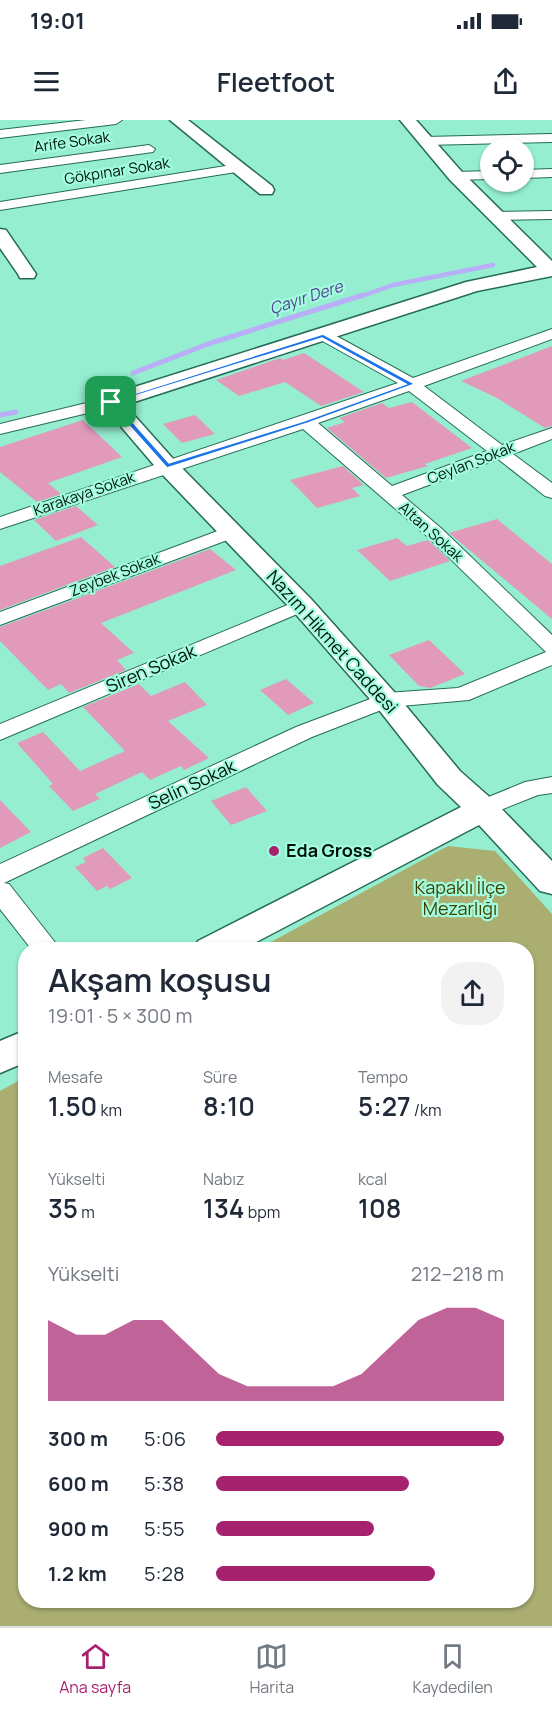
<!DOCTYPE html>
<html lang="tr">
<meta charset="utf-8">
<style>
:root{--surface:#fff;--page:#f2f2f3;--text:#1f2937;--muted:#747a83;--line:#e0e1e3;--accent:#a6226f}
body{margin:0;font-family:Manrope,sans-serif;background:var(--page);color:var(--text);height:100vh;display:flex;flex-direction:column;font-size:22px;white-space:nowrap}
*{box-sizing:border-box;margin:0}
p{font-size:20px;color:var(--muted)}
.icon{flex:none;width:33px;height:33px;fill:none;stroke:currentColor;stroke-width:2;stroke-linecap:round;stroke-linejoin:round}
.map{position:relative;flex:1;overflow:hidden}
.drawer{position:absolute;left:18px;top:822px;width:516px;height:666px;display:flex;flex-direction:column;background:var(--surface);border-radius:24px;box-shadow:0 2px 4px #0004}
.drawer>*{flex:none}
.tools{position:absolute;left:480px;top:18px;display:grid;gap:12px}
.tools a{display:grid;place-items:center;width:54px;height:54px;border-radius:50%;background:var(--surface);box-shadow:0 2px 4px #0004;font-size:30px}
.pin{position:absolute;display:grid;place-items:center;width:51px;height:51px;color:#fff;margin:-26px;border-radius:12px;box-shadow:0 3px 9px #0006}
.round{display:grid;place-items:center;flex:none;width:63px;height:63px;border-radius:24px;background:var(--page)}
.head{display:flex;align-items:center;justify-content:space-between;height:102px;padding:0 30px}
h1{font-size:33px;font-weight:600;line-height:45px}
.figures{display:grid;grid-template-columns:repeat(3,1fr);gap:9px;height:102px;padding:6px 30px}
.figures div{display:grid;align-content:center}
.figures b{font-size:26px;font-weight:600}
.figures small{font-size:16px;font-weight:400}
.figures p{font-size:16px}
.chart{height:168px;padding:12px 30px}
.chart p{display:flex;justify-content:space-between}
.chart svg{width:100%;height:108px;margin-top:6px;fill:var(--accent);opacity:.7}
ul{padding:0 30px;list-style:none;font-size:20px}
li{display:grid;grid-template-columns:96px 72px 1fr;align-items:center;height:45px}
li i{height:15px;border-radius:8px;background:var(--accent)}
.status{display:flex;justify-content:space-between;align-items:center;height:42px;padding:0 30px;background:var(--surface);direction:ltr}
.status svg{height:16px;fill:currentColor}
header{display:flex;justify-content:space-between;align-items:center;height:78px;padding:0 30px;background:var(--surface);font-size:27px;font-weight:600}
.tab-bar{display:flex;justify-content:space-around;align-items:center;height:84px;border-top:2px solid var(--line);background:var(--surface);font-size:16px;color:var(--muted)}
.tab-bar a{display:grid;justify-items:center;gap:3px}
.tab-bar .on{color:var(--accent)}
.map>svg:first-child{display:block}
.green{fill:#abae71}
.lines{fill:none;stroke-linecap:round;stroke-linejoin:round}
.stream-far1{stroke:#b9aef8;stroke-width:4.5}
.stream{stroke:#b9aef8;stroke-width:5}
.building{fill:#e29abb}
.street-casing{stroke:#266b57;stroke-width:2}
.secondary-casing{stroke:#266b57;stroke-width:3}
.street{fill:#fff;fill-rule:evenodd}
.secondary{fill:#fff;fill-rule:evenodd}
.route{fill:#1a73e8;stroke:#fff;stroke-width:1.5;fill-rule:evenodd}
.poi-dot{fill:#a6226f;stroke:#a2fcdd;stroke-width:2}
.labels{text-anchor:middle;stroke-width:4.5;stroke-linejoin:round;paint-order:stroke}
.far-street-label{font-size:15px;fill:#00140c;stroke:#a2fcdd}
.far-water-label{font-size:16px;font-style:italic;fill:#554297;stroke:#a2fcdd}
.street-label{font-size:18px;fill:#00140c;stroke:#a2fcdd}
.poi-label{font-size:18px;font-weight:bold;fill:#00140c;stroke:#a2fcdd;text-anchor:start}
.park-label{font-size:18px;fill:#404100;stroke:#a2fcdd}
</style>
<div class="status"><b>19:01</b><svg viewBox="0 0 49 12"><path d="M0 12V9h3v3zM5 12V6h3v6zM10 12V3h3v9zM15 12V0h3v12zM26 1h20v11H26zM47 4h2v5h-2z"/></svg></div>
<header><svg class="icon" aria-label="menu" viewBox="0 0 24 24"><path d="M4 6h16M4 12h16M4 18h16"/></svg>Fleetfoot<svg class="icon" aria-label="share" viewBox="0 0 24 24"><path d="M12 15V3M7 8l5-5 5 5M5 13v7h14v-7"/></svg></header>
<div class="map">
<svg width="552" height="1506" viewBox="0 0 552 1506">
<rect width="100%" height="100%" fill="#95eed0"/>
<path class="green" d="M 448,726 L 495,731 L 552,794 L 552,1506 L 0,1506 L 0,971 L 25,957 L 26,1480 L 526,1480 L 526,830 L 258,829 Z"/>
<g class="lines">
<path class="stream-far1" d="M 359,177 L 393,165 L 493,145"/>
<path class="stream" d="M 133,253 L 208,224 L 363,175
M 0,295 L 16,292"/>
</g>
<path class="building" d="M 552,226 L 552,306 L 545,308 L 497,278 L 461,261 Z
M 304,233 L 364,272 L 321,286 L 285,262 L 239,276 L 216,260 L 280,238 L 283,240 Z
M 412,282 L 472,328 L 425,344 L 428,346 L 386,358 L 327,308 L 345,302 L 339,298 L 382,283 L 389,288 Z
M 195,295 L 215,314 L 182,323 L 163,304 Z
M 83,300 L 122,337 L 48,363 L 61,374 L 37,382 L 0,352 L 0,327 Z
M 343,346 L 364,365 L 352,368 L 360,376 L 317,388 L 290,360 Z
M 76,386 L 98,405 L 56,421 L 34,400 Z
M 497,399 L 552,444 L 552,499 L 449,413 Z
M 81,417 L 115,447 L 0,490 L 0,446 Z
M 397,418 L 407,426 L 428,420 L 450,441 L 390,461 L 357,430 Z
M 210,429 L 236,450 L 101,503 L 134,533 L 117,540 L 126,550 L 69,573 L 61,564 L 48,570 L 0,521 L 0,507 Z
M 429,520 L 465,554 L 430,568 L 419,566 L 389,535 Z
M 286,559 L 314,583 L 288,595 L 260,570 Z
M 185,562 L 207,585 L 168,601 L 209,638 L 184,650 L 181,646 L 150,660 L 142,652 L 95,674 L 100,679 L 73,691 L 49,666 L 53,664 L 17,623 L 43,612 L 80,651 L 125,631 L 83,587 L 139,564 L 151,576 Z
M 246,667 L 267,691 L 231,705 L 211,681 Z
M 0,680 L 31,712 L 0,728 Z
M 103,728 L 132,758 L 110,769 L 107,766 L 97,771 L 75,747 L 86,742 L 83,738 Z"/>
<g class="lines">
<g class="street-casing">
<path id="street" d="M 86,0 L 122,0 L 116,4 L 0,18 L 0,10 Z
M 552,14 L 552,22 L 425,25 L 419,21 L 425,17 Z
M 149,25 L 155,29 L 153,32 L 0,53 L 0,45 Z
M 238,44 L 242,45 L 242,51 L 0,90 L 0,82 Z
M 552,49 L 552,57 L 524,58 L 524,50 Z
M 490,51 L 490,59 L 456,60 L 450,56 L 456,52 Z
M 552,91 L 552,99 L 495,100 L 488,96 L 495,92 Z
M 552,209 L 552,219 L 424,266 L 502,325 L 552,308 L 552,319 L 513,334 L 552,363 L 552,378 L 545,376 L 498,339 L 402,375 L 442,409 L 552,515 L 552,545 L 469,580 L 389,587 L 312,617 L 4,763 L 9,764 L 61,830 L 32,830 L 0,789 L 0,744 L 296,607 L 386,573 L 458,568 L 546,532 L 428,417 L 303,309 L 0,409 L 0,397 L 398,263 L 317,218 L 315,215 L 317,212 L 329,212 L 413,258 ZM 409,271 L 487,331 L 392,366 L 318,303 Z
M 111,277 L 119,282 L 117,286 L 0,314 L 0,304 Z
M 231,406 L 238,408 L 241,412 L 238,416 L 0,505 L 0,492 Z
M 302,479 L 309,481 L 312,485 L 309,489 L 0,620 L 0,604 Z
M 552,657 L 552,673 L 538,675 L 483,697 L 474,695 L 471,689 L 474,683 L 525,662 Z"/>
</g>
<g class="secondary-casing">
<path id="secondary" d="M 170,0 L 188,0 L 272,66 L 274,70 L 272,74 L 260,74 Z
M 400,0 L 416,0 L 462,52 L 552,141 L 552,156 L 477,171 L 125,285 L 175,341 L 311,479 L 396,574 L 460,651 L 494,681 L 552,741 L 552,774 L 540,771 L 479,705 L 241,830 L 193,830 L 198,821 L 461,687 L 438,665 L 376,586 L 293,491 L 159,351 L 100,282 L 103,277 L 466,162 L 537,147 L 450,60 Z
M 0,109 L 6,110 L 36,154 L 34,158 L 20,158 L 18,154 L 0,128 Z
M 26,910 L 26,942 L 0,953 L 0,921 Z"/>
</g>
<use href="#street" class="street"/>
<use href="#secondary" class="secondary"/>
</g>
<path class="route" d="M 323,214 L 415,264 L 308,303 L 167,348 L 108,282 ZM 322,218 L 406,264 L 304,301 L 169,343 L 115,282 Z"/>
<circle class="poi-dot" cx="274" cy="731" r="6"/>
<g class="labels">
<g class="far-street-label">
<text transform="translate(72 22) rotate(-8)" y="5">Arife Sokak</text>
<text transform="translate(117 51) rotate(-9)" y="5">Gökpınar Sokak</text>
<text transform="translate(471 343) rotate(-21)" y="5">Ceylan Sokak</text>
<text transform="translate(84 374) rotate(-19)" y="5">Karakaya Sokak</text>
<text transform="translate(431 412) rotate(42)" y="5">Altan Sokak</text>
<text transform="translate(115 455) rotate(-21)" y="5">Zeybek Sokak</text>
</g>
<g class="far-water-label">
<text transform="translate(306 177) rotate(-18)" y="6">Çayır Dere</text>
</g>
<g class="street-label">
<text transform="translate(332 522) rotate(48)" y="6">Nazım Hikmet Caddesi</text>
<text transform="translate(151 549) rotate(-23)" y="6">Siren Sokak</text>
<text transform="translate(192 665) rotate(-25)" y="6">Selin Sokak</text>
</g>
<g class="poi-label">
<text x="286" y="737">Eda Gross</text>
</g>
<g class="park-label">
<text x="460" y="774">Kapaklı İlçe<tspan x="460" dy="21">Mezarlığı</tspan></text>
</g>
</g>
</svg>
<div class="tools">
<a><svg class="icon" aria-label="locate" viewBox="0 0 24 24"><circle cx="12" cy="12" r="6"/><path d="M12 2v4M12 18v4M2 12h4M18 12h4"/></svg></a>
</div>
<div class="pin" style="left:111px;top:282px;background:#1e9e55"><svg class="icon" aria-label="arrive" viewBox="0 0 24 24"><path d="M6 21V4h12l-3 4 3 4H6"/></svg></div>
<section class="drawer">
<div class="head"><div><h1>Akşam koşusu</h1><p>19:01 · 5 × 300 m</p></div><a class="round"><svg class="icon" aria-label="share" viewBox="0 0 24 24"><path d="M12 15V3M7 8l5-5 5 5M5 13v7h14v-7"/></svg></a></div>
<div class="figures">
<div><p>Mesafe</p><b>1.50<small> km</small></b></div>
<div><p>Süre</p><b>8:10</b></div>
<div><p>Tempo</p><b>5:27<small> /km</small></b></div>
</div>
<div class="figures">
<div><p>Yükselti</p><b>35<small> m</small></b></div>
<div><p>Nabız</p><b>134<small> bpm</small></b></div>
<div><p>kcal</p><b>108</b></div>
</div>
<div class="chart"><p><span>Yükselti</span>212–218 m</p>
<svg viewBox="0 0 160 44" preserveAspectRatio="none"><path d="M0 44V11L10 17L20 17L30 11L40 11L50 22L60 33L70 38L80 38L90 38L100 38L110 33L120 22L130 11L140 6L150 6L160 11V44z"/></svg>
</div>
<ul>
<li><b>300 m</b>5:06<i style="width:100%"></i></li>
<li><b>600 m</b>5:38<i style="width:67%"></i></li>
<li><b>900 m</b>5:55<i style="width:55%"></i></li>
<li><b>1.2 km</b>5:28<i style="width:76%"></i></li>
</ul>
</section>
</div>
<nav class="tab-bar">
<a class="on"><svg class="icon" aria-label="home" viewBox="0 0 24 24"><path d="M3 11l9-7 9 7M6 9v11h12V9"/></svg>Ana sayfa</a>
<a><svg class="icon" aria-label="map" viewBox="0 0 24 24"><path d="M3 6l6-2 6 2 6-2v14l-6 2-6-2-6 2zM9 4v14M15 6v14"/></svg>Harita</a>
<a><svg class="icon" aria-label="saved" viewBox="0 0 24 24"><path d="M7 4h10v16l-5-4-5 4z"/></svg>Kaydedilen</a>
</nav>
